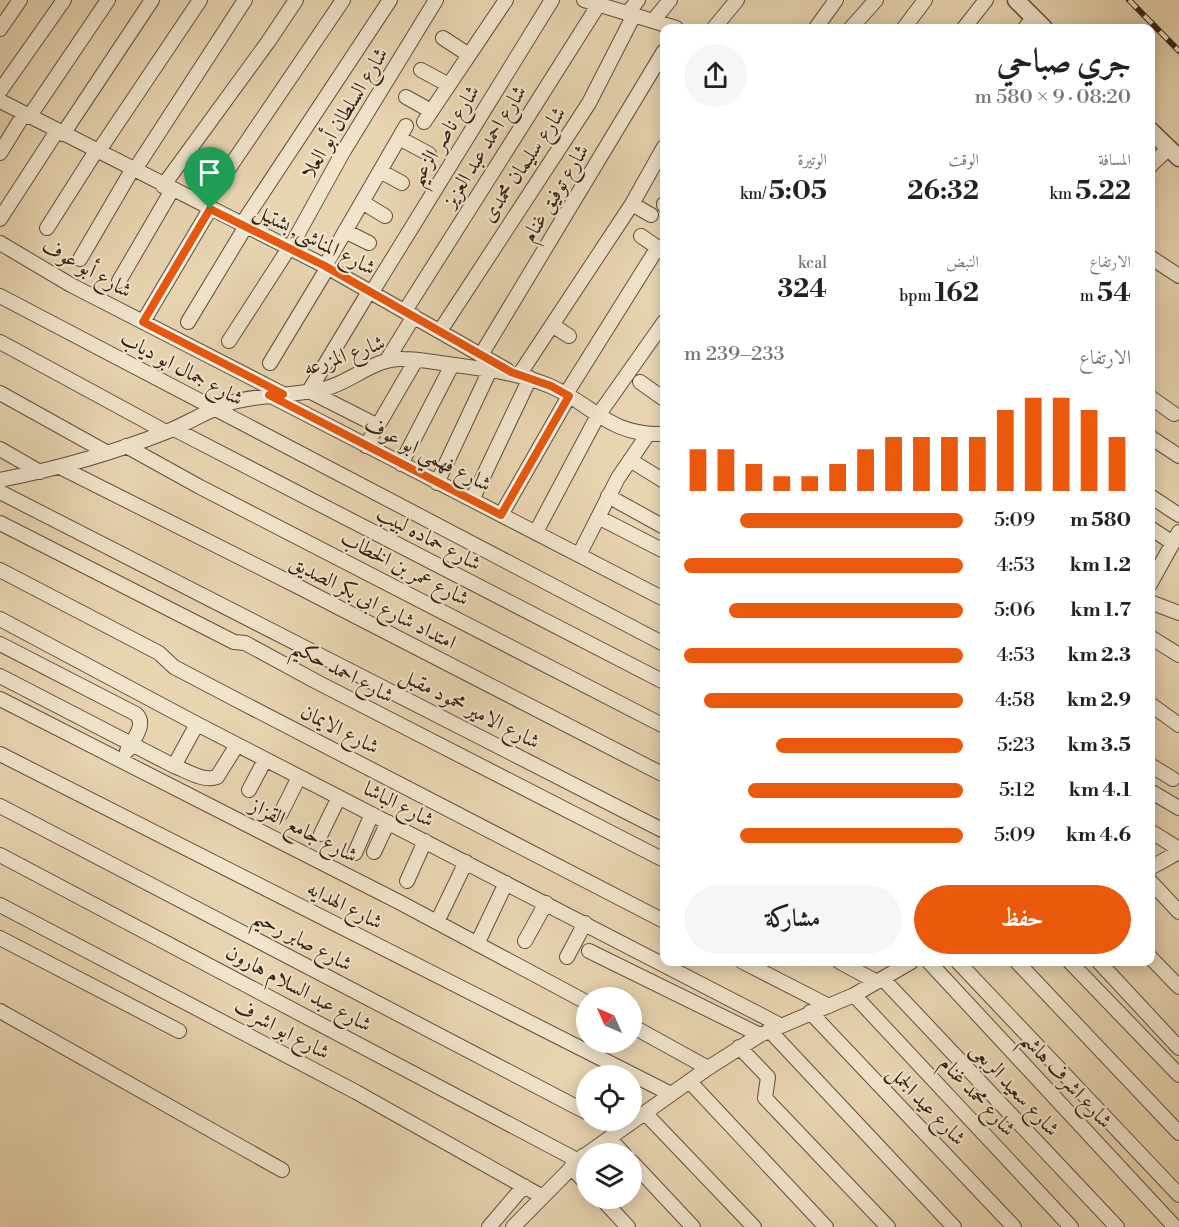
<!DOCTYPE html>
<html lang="ar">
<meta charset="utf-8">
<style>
:root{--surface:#fff;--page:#f6f6f6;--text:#222;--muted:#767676;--accent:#ea580c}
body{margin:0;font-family:"Libre Bodoni",Amiri,serif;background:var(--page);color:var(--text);direction:rtl;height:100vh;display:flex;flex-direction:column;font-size:22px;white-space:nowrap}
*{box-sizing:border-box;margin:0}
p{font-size:20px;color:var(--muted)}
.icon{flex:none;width:33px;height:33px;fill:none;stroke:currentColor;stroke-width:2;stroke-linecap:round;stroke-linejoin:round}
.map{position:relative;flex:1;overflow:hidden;direction:ltr}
.panel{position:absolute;left:660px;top:24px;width:495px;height:942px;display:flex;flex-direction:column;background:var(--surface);border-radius:12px;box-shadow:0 3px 15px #0003;direction:rtl}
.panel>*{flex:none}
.needle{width:39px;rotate:315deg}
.buttons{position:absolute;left:576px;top:987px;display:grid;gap:12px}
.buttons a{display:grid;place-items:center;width:66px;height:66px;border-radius:50%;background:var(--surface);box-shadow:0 3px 15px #0003;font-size:30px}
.pin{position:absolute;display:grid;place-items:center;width:51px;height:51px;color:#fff;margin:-62px -26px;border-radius:50% 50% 50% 0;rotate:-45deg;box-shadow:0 0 6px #0007}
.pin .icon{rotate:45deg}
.round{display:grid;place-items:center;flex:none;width:63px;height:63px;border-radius:32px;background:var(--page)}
.headline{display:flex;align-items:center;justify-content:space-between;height:102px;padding:0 24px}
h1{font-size:33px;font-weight:700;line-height:45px}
.figures{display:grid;grid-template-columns:repeat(3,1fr);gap:9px;height:102px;padding:6px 24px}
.figures div{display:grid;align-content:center}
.figures b{font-size:26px;font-weight:700}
.figures small{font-size:16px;font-weight:400}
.figures p{font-size:16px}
.chart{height:168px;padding:12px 24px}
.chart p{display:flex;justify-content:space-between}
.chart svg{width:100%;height:108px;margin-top:6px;stroke:var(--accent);stroke-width:6}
.button{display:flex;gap:12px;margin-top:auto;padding:12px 24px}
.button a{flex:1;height:69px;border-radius:36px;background:var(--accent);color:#fff;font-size:24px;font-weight:700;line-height:69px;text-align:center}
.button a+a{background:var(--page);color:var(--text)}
ul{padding:0 24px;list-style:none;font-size:20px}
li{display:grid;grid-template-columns:96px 72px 1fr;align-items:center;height:45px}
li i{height:15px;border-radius:8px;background:var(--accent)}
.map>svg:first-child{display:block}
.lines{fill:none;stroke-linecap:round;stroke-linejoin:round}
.minor-casing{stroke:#624e3a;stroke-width:16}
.tertiary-casing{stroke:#624e3a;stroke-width:19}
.minor{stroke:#f0e4cc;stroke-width:14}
.tertiary{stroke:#f0e4cc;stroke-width:16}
.rail-casing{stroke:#352113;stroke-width:6}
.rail{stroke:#f0e4cc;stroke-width:4;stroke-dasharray:11;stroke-linecap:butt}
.route-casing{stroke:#fff;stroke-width:12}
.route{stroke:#ea580c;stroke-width:8}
.labels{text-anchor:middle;stroke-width:4.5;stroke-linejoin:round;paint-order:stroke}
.street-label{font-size:21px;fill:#352113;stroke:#f0e4cc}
</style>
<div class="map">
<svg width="1179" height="1227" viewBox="0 0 1179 1227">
<rect width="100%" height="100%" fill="#e8d5b0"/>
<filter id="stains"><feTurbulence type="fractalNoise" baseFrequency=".00333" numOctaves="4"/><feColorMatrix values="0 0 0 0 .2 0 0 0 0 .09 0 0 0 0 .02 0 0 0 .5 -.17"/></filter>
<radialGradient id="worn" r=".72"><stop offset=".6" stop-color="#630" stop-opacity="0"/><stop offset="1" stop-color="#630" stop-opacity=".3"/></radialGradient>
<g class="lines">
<g class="minor-casing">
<path id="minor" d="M 584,0 L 676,28
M 627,14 L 638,0
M 653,21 L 670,0
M 714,28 L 737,0
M 816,28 L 836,0
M 851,28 L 876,0
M 904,28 L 925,0
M 964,28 L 986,0
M 1025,28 L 1033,18
M 0,29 L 20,0
M 443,38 L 469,55
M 421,70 L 449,85
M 0,91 L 64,0
M 406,97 L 431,111
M 0,101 L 325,266 L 507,370
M 29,117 L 108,0
M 424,122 L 506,0
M 63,134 L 152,0
M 399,138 L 429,154
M 98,152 L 200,0
M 0,153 L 24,114
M 1150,166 L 1169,148
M 134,171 L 245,0
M 380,171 L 402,183
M 163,186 L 268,42 L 296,0
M 362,202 L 385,216
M 632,204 L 651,215
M 664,204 L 664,205
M 204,205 L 343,0
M 0,219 L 57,131
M 242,224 L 390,0
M 47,228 L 96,151
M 345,231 L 369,243
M 641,236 L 664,252
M 0,243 L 71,285 L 283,394
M 290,248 L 343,152 L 436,0
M 1150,257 L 1179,276
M 80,259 L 132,170
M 325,266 L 406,126
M 119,281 L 172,190
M 370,290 L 309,391 L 378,426
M 372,292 L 552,0
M 0,296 L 664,644
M 405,311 L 599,4
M 143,322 L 210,209
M 188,322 L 246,226
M 552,325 L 569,336
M 440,331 L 589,103 L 634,15
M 229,341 L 289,248
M 0,342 L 166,432
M 481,355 L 664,51
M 387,360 L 414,316
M 270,363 L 328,267
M 519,375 L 632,204 L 664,147
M 640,382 L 664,399
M 0,393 L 106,452
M 566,394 L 658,247
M 269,395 L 664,599
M 1150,397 L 1174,414
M 174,429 L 664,682
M 1150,437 L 1179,456
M 126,446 L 200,487 L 664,726
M 366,446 L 416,360
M 0,449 L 40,472
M 630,460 L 664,481
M 401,464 L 452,365
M 60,467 L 297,586 L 664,775
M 0,480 C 56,469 113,453 166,432 C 189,423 209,409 233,402 C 263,394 296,396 327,388 C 353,381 374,358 403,359 C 418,359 433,362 448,364 C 483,369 517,372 550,386 C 594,405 609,436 664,434
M 437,483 L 490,370
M 0,492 L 664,831
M 608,496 L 664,527
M 1150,496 L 1179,515
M 472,500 L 530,378
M 501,515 L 569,396
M 598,517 L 664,551
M 0,523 L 234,642 L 245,643 L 317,682 L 664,860
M 1150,528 L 1173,543
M 536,532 L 597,417 L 664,322
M 579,555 L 618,478 L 648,434
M 0,570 L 159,653 L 174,667 L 233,698 L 664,921
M 1150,584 L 1179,532
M 1150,602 L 1179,613
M 0,619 L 197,724 L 780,1025
M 1150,637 L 1179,655
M 0,644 L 136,714 C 147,724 133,740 127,751
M 0,676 L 174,766 C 187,771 204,782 217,777 L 237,745
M 0,699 L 401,903 L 586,1002
M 1150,704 L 1179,725
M 0,754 L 671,1094
M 1150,765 L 1173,779
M 174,766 L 197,724
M 249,790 L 265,760
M 1150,791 L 1179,808
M 0,806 L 586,1112
M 281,813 L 299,777
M 1150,831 L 1179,849
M 321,834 L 339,797
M 374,852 L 388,822
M 355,853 L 372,814
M 0,855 L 577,1160
M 1150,868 L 1179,852
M 407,881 L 425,841
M 1150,881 L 1179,912
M 0,905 L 356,1092 L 541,1196
M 437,922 L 466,862
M 0,938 L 179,1031
M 525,941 L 546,903
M 477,944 L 506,883
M 589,951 L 760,1035
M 567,957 L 585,923
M 1150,957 L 1179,987
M 743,962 L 829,1006
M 840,962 L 877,982
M 929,962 L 1175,1227
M 958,962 L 1179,1195
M 1017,962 L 1179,1133
M 1070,962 L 1179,1075
M 1099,962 L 1179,1048
M 883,979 L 1117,1227
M 854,995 L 1071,1227
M 0,1011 L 282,1170
M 810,1012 L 1014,1227
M 632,1026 L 708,1068
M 769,1030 L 954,1227
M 739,1047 L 768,1077 L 765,1098 L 888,1227
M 690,1082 L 826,1227
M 645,1113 L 754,1227
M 604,1120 L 621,1130
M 609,1138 L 624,1154
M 587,1154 L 708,1068 L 760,1035 L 854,995 L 911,962
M 632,1162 L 693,1227
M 571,1167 L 586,1183
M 601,1198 L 628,1227
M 489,1227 L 524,1186
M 513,1227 L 583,1156"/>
</g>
<g class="tertiary-casing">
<path id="tertiary" d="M 1016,0 L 1044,28
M 1150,130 L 1179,158"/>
</g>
<use href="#minor" class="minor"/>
<use href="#tertiary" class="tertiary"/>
<g class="rail-casing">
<path id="rail" d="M 1129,0 L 1179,51"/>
</g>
<use href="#rail" class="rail"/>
</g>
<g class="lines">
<g class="route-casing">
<path id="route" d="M 210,209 L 325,266 L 511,372 L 551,386 L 569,396 L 501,515 L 269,395 L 283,394 L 143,322 Z"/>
</g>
<use href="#route" class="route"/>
</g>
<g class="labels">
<g class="street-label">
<text transform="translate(344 113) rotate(-59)" y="7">شارع السلطان أبو العلا</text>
<text transform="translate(444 135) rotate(-58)" y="7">شارع ناصر الزعيم</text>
<text transform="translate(484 146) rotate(-58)" y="7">شارع احمد عبد العزيز</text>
<text transform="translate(523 164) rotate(-56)" y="7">شارع سليمان محمدى</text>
<text transform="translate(555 193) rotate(-59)" y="7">شارع توفيق غنام</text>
<text transform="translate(315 239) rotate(27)" y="7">شارع المناشى, بشتيل</text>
<text transform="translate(87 268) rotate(29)" y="7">شارع أبو عوف</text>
<text transform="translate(344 355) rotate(-19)" y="7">شارع المزرعه</text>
<text transform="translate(182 368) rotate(28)" y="7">شارع جمال ابو دياب</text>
<text transform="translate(428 454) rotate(27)" y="7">شارع فهمي ابو عوف</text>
<text transform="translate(429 538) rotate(28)" y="7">شارع حماده لبيب</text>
<text transform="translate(405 568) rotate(27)" y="7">شارع عمر بن الخطاب</text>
<text transform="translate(373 602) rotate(27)" y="7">امتداد شارع ابى بكر الصديق</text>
<text transform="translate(343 671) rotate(28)" y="7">شارع احمد حكيم</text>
<text transform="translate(470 708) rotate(27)" y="7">شارع الامير محمود مقبل</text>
<text transform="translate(340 729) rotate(27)" y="7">شارع الايمان</text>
<text transform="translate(399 804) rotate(27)" y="7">شارع الباشا</text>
<text transform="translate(304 830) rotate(27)" y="7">شارع جامع القزاز</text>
<text transform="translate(345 905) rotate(27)" y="7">شارع الهدايه</text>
<text transform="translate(303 940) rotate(28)" y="7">شارع صابر رحيم</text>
<text transform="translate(299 988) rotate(28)" y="7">شارع عبد السلام هارون</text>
<text transform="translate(282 1029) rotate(28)" y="7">شارع ابو اشرف</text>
<text transform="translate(1067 1080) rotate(47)" y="7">شارع اشرف هاشم</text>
<text transform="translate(1015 1089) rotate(47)" y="7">شارع سعيد الربعى</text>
<text transform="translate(978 1096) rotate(47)" y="7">شارع محمد غنام</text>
<text transform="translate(927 1105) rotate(46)" y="7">شارع عيد الجمل</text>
</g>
</g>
<rect width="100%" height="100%" filter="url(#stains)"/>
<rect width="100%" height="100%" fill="url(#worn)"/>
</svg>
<div class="buttons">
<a><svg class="needle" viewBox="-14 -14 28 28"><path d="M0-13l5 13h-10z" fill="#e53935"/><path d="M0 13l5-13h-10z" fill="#767676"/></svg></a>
<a><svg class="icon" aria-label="locate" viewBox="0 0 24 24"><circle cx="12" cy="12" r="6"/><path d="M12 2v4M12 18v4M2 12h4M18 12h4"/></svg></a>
<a><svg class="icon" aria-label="layers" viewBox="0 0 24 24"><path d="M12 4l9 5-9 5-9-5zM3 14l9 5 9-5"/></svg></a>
</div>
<div class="pin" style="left:210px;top:209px;background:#1e9e55"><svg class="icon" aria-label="arrive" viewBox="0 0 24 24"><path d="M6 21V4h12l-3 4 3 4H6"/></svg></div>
<section class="panel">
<div class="headline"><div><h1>جري صباحي</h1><p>08:20 · 9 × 580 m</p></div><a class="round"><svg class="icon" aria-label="share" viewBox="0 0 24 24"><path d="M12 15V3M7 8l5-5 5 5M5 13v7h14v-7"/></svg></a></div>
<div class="figures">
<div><p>المسافة</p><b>5.22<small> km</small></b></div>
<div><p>الوقت</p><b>26:32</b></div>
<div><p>الوتيرة</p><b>5:05<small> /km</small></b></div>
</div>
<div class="figures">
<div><p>الارتفاع</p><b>54<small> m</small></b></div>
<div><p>النبض</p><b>162<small> bpm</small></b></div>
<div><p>kcal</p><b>324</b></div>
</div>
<div class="chart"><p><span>الارتفاع</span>233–239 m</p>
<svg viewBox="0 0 160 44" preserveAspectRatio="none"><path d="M5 44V27M15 44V27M25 44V33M35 44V38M45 44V38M55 44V33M65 44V27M75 44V22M85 44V22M95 44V22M105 44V22M115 44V11M125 44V6M135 44V6M145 44V11M155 44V22"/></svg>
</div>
<ul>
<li><b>580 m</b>5:09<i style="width:80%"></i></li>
<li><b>1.2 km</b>4:53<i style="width:100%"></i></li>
<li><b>1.7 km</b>5:06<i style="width:84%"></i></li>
<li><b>2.3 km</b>4:53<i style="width:100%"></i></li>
<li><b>2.9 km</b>4:58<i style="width:93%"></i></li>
<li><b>3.5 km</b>5:23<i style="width:67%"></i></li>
<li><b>4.1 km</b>5:12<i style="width:77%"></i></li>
<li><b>4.6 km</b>5:09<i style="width:80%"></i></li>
</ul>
<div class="button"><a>حفظ</a><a>مشاركة</a></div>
</section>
</div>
